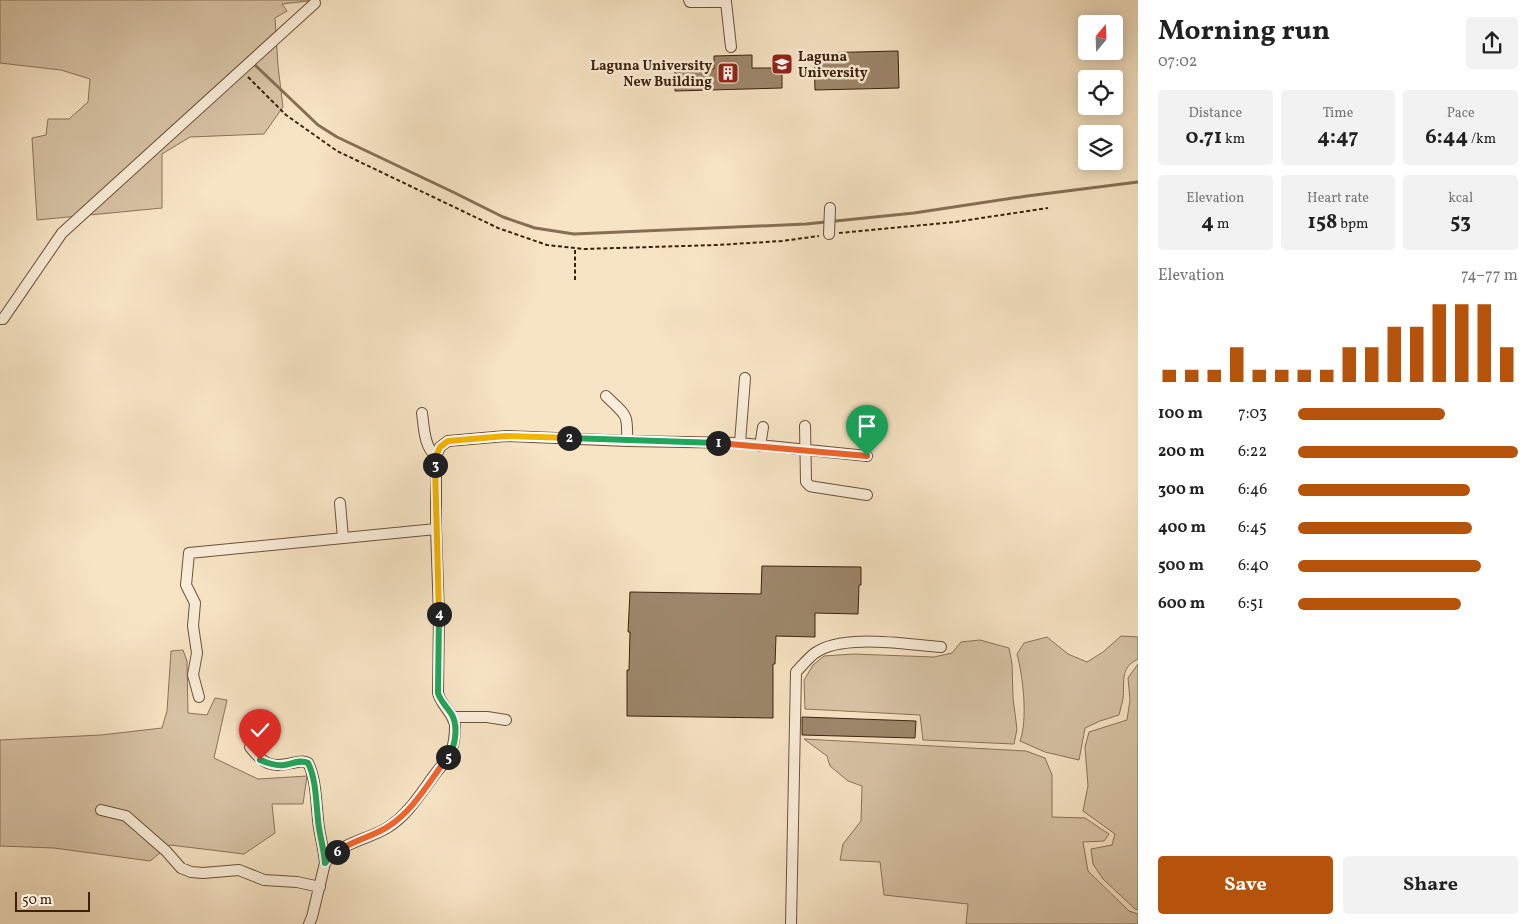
<!DOCTYPE html>
<meta charset="utf-8">
<style>
:root{--surface:#fff;--page:#f2f2f2;--text:#222;--muted:#767676;--accent:#b45309}
body{margin:0;font-family:Vollkorn,serif;background:var(--page);color:var(--text);height:100vh;display:flex;flex-direction:column;font-size:19px;white-space:nowrap}
*{box-sizing:border-box;margin:0}
p{font-size:16px;color:var(--muted)}
.icon{flex:none;width:28px;height:28px;fill:none;stroke:currentColor;stroke-width:2;stroke-linecap:round;stroke-linejoin:round}
.map{position:relative;flex:1;overflow:hidden}
.sheet{display:flex;flex-direction:column;background:var(--surface);width:400px}
.sheet>*{flex:none}
.needle{width:32px;rotate:19deg}
.controls{position:absolute;left:1078px;top:15px;display:grid;gap:10px}
.controls a{display:grid;place-items:center;width:45px;height:45px;border-radius:5px;background:var(--surface);box-shadow:0 2px 12px #0003;font-size:25px}
.scale{position:absolute;left:15px;bottom:12px;width:75px;box-sizing:border-box;padding-left:5px;border:2px solid #3c220b;border-top:0;font-size:14px;line-height:18px;white-space:nowrap;color:#3c220b;-webkit-text-stroke:4px #faedd9;paint-order:stroke}
.pin{position:absolute;display:grid;place-items:center;width:42px;height:42px;color:#fff;margin:-51px -21px;border-radius:50% 50% 50% 0;rotate:-45deg;box-shadow:0 0 5px #0007}
.pin .icon{rotate:45deg}
.km{position:absolute;width:25px;height:25px;margin:-12px;border-radius:50%;background:#222;color:#fff;font-size:14px;line-height:25px;text-align:center}
.round{display:grid;place-items:center;flex:none;width:52px;height:52px;border-radius:5px;background:var(--page)}
.summary{display:flex;align-items:center;justify-content:space-between;height:85px;padding:0 20px}
h1{font-size:28px;font-weight:700;line-height:38px}
.metrics{display:grid;grid-template-columns:repeat(3,1fr);gap:8px;height:85px;padding:5px 20px}
.metrics div{display:grid;align-content:center;border-radius:5px;background:var(--page);text-align:center}
.metrics b{font-size:21px;font-weight:700}
.metrics small{font-size:14px;font-weight:400}
.metrics p{font-size:14px}
.chart{height:140px;padding:10px 20px}
.chart p{display:flex;justify-content:space-between}
.chart svg{width:100%;height:90px;margin-top:5px;stroke:var(--accent);stroke-width:6}
.button{display:flex;gap:10px;margin-top:auto;padding:10px 20px}
.button a{flex:1;height:58px;border-radius:5px;background:var(--accent);color:#fff;font-size:20px;font-weight:700;line-height:58px;text-align:center}
.button a+a{background:var(--page);color:var(--text)}
ul{padding:0 20px;list-style:none;font-size:16px}
li{display:grid;grid-template-columns:80px 60px 1fr;align-items:center;height:38px}
li i{height:12px;border-radius:6px;background:var(--accent)}
main{display:flex;flex:1;min-height:0}
.map>svg:first-child{display:block}
.green{fill:#d7c3a5;stroke:#8a7258}
.lines{fill:none;stroke-linecap:round;stroke-linejoin:round}
.stream{stroke:#866f54;stroke-width:3}
.building{fill:#9d876b;stroke:#3c220b}
.minor-casing{stroke:#6b5239;stroke-width:12}
.path{stroke:#3c220b;stroke-width:2;stroke-dasharray:4 2.5;stroke-linecap:butt}
.minor{stroke:#faedd9;stroke-width:10}
.split-1-casing{stroke:#fff;stroke-width:10}
.split-2-casing{stroke:#fff;stroke-width:10}
.split-3-casing{stroke:#fff;stroke-width:10}
.split-4-casing{stroke:#fff;stroke-width:10}
.split-5-casing{stroke:#fff;stroke-width:10}
.split-6-casing{stroke:#fff;stroke-width:10}
.split-7-casing{stroke:#fff;stroke-width:10}
.split-1{stroke:#f0652b;stroke-width:6}
.split-2{stroke:#22a559;stroke-width:6}
.split-3{stroke:#f5b400;stroke-width:6}
.split-4{stroke:#f5b400;stroke-width:6}
.split-5{stroke:#22a559;stroke-width:6}
.split-6{stroke:#f0652b;stroke-width:6}
.split-7{stroke:#22a559;stroke-width:6}
.labels{text-anchor:middle;stroke-width:5;stroke-linejoin:round;paint-order:stroke}
.poi-label{font-size:14px;font-weight:bold;fill:#3c220b;stroke:#faedd9;text-anchor:start}
</style>
<main>
<div class="map">
<svg width="1138" height="924" viewBox="0 0 1138 924">
<rect width="100%" height="100%" fill="#f7e4c4"/>
<filter id="stains"><feTurbulence type="fractalNoise" baseFrequency=".004" numOctaves="4"/><feColorMatrix values="0 0 0 0 .2 0 0 0 0 .09 0 0 0 0 .02 0 0 0 .5 -.17"/></filter>
<radialGradient id="worn" r=".72"><stop offset=".6" stop-color="#630" stop-opacity="0"/><stop offset="1" stop-color="#630" stop-opacity=".3"/></radialGradient>
<path class="green" d="M 0,0 L 317,0 L 282,4 L 287,11 L 275,18 L 278,66 L 283,107 L 264,134 L 190,137 L 162,154 L 162,208 L 37,220 L 32,138 L 46,135 L 48,119 L 69,119 L 88,102 L 90,79 L 61,70 L 0,63 Z
M 1121,636 L 1138,637 L 1138,659 C 1119,668 1125,682 1123,699 C 1122,704 1120,710 1119,715 L 1100,721 L 1085,728 L 1079,760 L 1045,752 L 1020,741 C 1028,720 1023,676 1017,654 L 1024,643 L 1047,637 L 1068,654 L 1087,662 L 1103,652 Z
M 980,640 L 1009,648 L 1012,664 L 1013,698 L 1017,729 L 1014,744 L 923,740 L 920,715 L 805,709 L 804,680 L 813,665 L 824,656 L 853,654 L 934,657 L 952,653 L 961,642 Z
M 183,650 L 187,661 L 188,713 L 207,715 L 215,698 L 227,700 L 214,758 L 258,779 L 307,776 L 303,804 L 272,804 L 275,833 L 244,854 L 170,845 L 150,861 L 54,848 L 0,846 L 0,740 L 101,735 L 162,728 L 167,711 L 171,651 Z
M 1138,664 L 1138,910 L 1135,909 L 1103,879 L 1093,864 L 1091,849 L 1112,845 L 1115,834 L 1083,811 L 1088,786 L 1085,747 L 1089,732 L 1127,720 L 1130,700 L 1128,678 Z
M 804,739 L 1026,751 L 1045,758 L 1052,775 L 1052,817 L 1085,818 L 1109,834 L 1104,841 L 1083,842 L 1088,871 L 1129,911 L 1138,914 L 1138,924 L 966,924 L 968,904 L 884,895 L 880,862 L 840,860 L 843,844 L 861,821 L 862,786 L 848,781 L 830,766 L 827,756 Z"/>
<g class="lines">
<path class="stream" d="M 255,65 L 318,125 L 337,137 L 455,193 L 503,217 L 535,228 L 574,234 L 806,224 L 914,213 L 1027,196 L 1138,182"/>
</g>
<path class="building" d="M 898,51 L 899,88 L 815,90 L 814,53 Z
M 752,55 L 752,68 L 782,68 L 782,88 L 675,91 L 675,70 L 714,69 L 714,56 Z
M 762,566 L 861,567 L 861,585 L 859,585 L 858,614 L 815,613 L 815,637 L 776,636 L 775,664 L 773,664 L 773,718 L 627,716 L 627,670 L 629,670 L 630,632 L 628,632 L 630,592 L 761,594 Z
M 802,717 L 916,721 L 915,738 L 802,735 Z"/>
<g class="lines">
<g class="minor-casing">
<path id="minor" d="M 689,0 L 690,2 L 726,2 L 731,47
M 829,234 L 830,208
M 0,319 L 3,319 L 62,233 L 315,3
M 606,396 C 626,416 628,412 627,441
M 422,413 C 424,427 424,447 436,456
M 805,426 L 806,482 L 810,486 L 815,487 L 867,495
M 740,443 L 745,378
M 760,446 L 763,427
M 340,503 L 343,538
M 436,529 L 436,456 L 440,447 L 448,441 L 506,436 L 627,441 L 740,443 L 867,456
M 199,697 L 193,675 L 197,653 L 193,626 L 195,603 L 186,585 L 189,553 L 436,529 L 439,615 L 438,693 C 441,706 454,713 455,726 C 455,735 454,744 451,752 C 448,760 440,767 435,774 C 421,793 408,815 387,828 C 367,840 339,843 325,863 L 312,917 L 309,924
M 453,717 L 487,717 L 506,720
M 250,747 C 263,764 271,768 292,763 C 298,762 303,760 308,763 C 317,780 316,808 319,828 C 321,840 324,851 325,863
M 101,810 L 126,816 L 166,851 L 181,868 L 191,872 L 203,873 L 239,870 L 264,880 L 297,882 L 320,887
M 791,924 L 796,672 C 802,666 808,658 815,653 C 842,633 909,645 941,647"/>
</g>
<path class="path" d="M 248,77 L 286,115 L 337,151 L 498,228 L 547,245 L 584,249 L 717,245 L 782,241 L 819,236
M 839,233 L 955,222 L 1048,208
M 575,280 L 575,248"/>
<use href="#minor" class="minor"/>
</g>
<g class="lines">
<g class="split-1-casing">
<path id="split-1" d="M 718,443 L 867,456"/>
</g>
<g class="split-2-casing">
<path id="split-2" d="M 569,438 L 718,443"/>
</g>
<g class="split-3-casing">
<path id="split-3" d="M 435,465 L 436,456 L 440,447 L 448,441 L 506,436 L 569,438"/>
</g>
<g class="split-4-casing">
<path id="split-4" d="M 435,465 L 439,614"/>
</g>
<g class="split-5-casing">
<path id="split-5" d="M 439,614 L 438,693 C 441,703 449,708 453,717 C 458,728 455,748 448,757"/>
</g>
<g class="split-6-casing">
<path id="split-6" d="M 337,852 C 352,840 373,837 389,826 C 414,810 430,780 448,757"/>
</g>
<g class="split-7-casing">
<path id="split-7" d="M 260,760 C 267,763 276,766 284,765 C 292,764 300,759 308,763 C 317,780 316,809 319,828 C 321,840 324,851 325,863 L 330,857 L 337,852"/>
</g>
<use href="#split-1" class="split-1"/>
<use href="#split-2" class="split-2"/>
<use href="#split-3" class="split-3"/>
<use href="#split-4" class="split-4"/>
<use href="#split-5" class="split-5"/>
<use href="#split-6" class="split-6"/>
<use href="#split-7" class="split-7"/>
</g>
<defs>
<g id="university-square" transform="scale(1.125)"><rect x="-9" y="-9" width="18" height="18" rx="4" fill="#8f2418" stroke="#faedd9"/><path d="M0-5L7-2L0 1L-7-2ZM-4 1L0 2.5L4 1V4Q0 6-4 4Z" fill="#fff"/></g>
<g id="building-square" transform="scale(1.125)"><rect x="-9" y="-9" width="18" height="18" rx="4" fill="#8f2418" stroke="#faedd9"/><path d="M-4-6H4V6H1V3H-1V6H-4ZM-2.5-4.3h1.7v1.8h-1.7ZM.8-4.3h1.7v1.8H.8ZM-2.5-1h1.7V.8h-1.7ZM.8-1h1.7V.8H.8Z" fill="#fff"/></g>
</defs>
<g fill-rule="evenodd">
<use href="#university-square" x="782" y="64"/>
<use href="#building-square" x="728" y="73"/>
</g>
<g class="labels">
<g class="poi-label">
<text x="798" y="61">Laguna<tspan x="798" dy="16">University</tspan></text>
<text x="712" y="70" text-anchor="end">Laguna University<tspan x="712" dy="16">New Building</tspan></text>
</g>
</g>
<rect width="100%" height="100%" filter="url(#stains)"/>
<rect width="100%" height="100%" fill="url(#worn)"/>
</svg>
<div class="controls">
<a><svg class="needle" viewBox="-14 -14 28 28"><path d="M0-13l5 13h-10z" fill="#e53935"/><path d="M0 13l5-13h-10z" fill="#767676"/></svg></a>
<a><svg class="icon" aria-label="locate" viewBox="0 0 24 24"><circle cx="12" cy="12" r="6"/><path d="M12 2v4M12 18v4M2 12h4M18 12h4"/></svg></a>
<a><svg class="icon" aria-label="layers" viewBox="0 0 24 24"><path d="M12 4l9 5-9 5-9-5zM3 14l9 5 9-5"/></svg></a>
</div>
<div class="scale">50 m</div>
<div class="pin" style="left:867px;top:456px;background:#1e9e55"><svg class="icon" aria-label="arrive" viewBox="0 0 24 24"><path d="M6 21V4h12l-3 4 3 4H6"/></svg></div>
<div class="pin" style="left:260px;top:760px;background:#d93025"><svg class="icon" aria-label="check" viewBox="0 0 24 24"><path d="M5 12l5 5 9-10"/></svg></div>
<b class="km" style="left:718px;top:443px">1</b>
<b class="km" style="left:569px;top:438px">2</b>
<b class="km" style="left:435px;top:465px">3</b>
<b class="km" style="left:439px;top:614px">4</b>
<b class="km" style="left:448px;top:757px">5</b>
<b class="km" style="left:337px;top:852px">6</b>
</div>
<section class="sheet">
<div class="summary"><div><h1>Morning run</h1><p>07:02</p></div><a class="round"><svg class="icon" aria-label="share" viewBox="0 0 24 24"><path d="M12 15V3M7 8l5-5 5 5M5 13v7h14v-7"/></svg></a></div>
<div class="metrics">
<div><p>Distance</p><b>0.71<small> km</small></b></div>
<div><p>Time</p><b>4:47</b></div>
<div><p>Pace</p><b>6:44<small> /km</small></b></div>
</div>
<div class="metrics">
<div><p>Elevation</p><b>4<small> m</small></b></div>
<div><p>Heart rate</p><b>158<small> bpm</small></b></div>
<div><p>kcal</p><b>53</b></div>
</div>
<div class="chart"><p><span>Elevation</span>74–77 m</p>
<svg viewBox="0 0 160 44" preserveAspectRatio="none"><path d="M5 44V38M15 44V38M25 44V38M35 44V27M45 44V38M55 44V38M65 44V38M75 44V38M85 44V27M95 44V27M105 44V17M115 44V17M125 44V6M135 44V6M145 44V6M155 44V27"/></svg>
</div>
<ul>
<li><b>100 m</b>7:03<i style="width:67%"></i></li>
<li><b>200 m</b>6:22<i style="width:100%"></i></li>
<li><b>300 m</b>6:46<i style="width:78%"></i></li>
<li><b>400 m</b>6:45<i style="width:79%"></i></li>
<li><b>500 m</b>6:40<i style="width:83%"></i></li>
<li><b>600 m</b>6:51<i style="width:74%"></i></li>
</ul>
<div class="button"><a>Save</a><a>Share</a></div>
</section>
</main>
